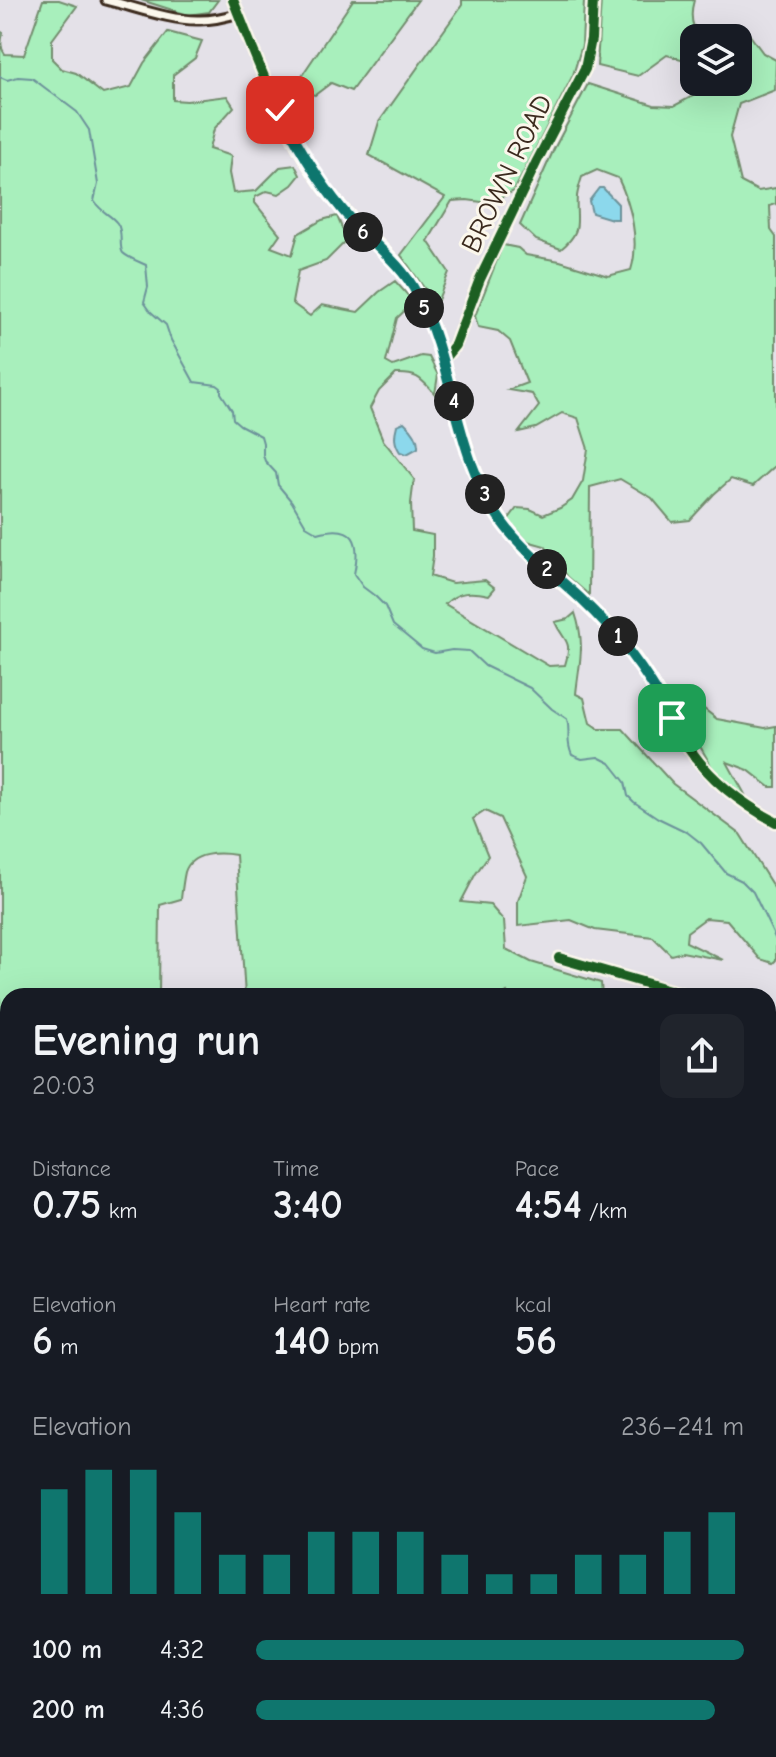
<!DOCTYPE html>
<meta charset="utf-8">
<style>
:root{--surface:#171b24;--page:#20242c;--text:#f1f3f6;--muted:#9ea1a6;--accent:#0f766e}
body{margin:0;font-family:"Comic Neue",sans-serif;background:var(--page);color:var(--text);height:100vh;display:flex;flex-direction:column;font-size:30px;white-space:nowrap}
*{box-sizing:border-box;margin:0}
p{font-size:26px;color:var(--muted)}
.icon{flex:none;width:44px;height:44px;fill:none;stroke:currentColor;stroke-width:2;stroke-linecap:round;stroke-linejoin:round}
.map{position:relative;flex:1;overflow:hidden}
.sheet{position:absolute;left:0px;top:988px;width:776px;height:770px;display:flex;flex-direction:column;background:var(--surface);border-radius:24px 24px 0 0;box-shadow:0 8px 32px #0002}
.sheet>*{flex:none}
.buttons{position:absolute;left:680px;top:24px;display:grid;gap:16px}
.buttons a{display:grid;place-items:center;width:72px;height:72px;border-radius:16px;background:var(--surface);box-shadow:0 8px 32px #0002;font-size:40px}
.pin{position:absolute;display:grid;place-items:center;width:68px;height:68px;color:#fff;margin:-34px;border-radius:16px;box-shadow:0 4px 12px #0006}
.km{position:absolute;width:40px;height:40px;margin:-20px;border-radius:50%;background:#222;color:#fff;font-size:22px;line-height:40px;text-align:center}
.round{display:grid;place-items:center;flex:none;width:84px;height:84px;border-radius:16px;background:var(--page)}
.headline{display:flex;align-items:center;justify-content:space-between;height:136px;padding:0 32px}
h1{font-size:44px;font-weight:700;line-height:60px}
.metrics{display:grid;grid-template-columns:repeat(3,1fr);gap:12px;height:136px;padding:8px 32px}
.metrics div{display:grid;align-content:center}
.metrics b{font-size:40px;font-weight:700}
.metrics small{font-size:22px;font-weight:400}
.metrics p{font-size:22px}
.chart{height:224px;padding:16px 32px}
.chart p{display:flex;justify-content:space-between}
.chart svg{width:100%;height:144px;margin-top:8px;stroke:var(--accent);stroke-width:6}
ul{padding:0 32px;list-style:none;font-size:26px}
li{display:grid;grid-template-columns:128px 96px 1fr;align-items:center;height:60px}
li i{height:20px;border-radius:10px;background:var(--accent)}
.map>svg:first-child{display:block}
.green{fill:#a8efbc;stroke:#728c6d;stroke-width:2}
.water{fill:#8cd8ec;stroke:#6c929a;stroke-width:2}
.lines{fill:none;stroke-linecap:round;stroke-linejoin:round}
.stream{stroke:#6c929a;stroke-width:2}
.minor-casing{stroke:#3b2a1e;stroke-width:13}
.minor{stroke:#fbf7ec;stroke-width:7}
.cycleway-casing{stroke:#fbf7ec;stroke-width:15}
.cycleway{stroke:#1b5e20;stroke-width:10}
.route-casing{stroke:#fff;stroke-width:16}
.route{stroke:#0f766e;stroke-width:10}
.labels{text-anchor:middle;stroke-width:6;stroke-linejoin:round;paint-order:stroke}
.street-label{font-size:28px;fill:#3b2a1e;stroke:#fbf7ec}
</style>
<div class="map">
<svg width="776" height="1757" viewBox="0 0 776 1757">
<rect width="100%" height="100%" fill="#e4e1e8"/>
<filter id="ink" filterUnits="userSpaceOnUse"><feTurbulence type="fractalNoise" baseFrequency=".0125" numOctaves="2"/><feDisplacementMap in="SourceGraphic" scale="16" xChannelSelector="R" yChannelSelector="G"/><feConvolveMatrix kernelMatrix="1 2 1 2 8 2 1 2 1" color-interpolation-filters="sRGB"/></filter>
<g filter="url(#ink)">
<path class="green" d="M 43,0 L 59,0 L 77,6 L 52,40 L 52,59 L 62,69 L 76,73 L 103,94 L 131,87 L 144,63 L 168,32 L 202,41 L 195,58 L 173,75 L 173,100 L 187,101 L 227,96 L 234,107 L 214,129 L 209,149 L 231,156 L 229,173 L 233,193 L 256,191 L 280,167 L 295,165 L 300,175 L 292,185 L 279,194 L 267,191 L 255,197 L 255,203 L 280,234 L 271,247 L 292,255 L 298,234 L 322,220 L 337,216 L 347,240 L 326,261 L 298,271 L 292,303 L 310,316 L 322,305 L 358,312 L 379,292 L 395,281 L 414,302 L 397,318 L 386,362 L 393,366 L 421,356 L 429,357 L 438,375 L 435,394 C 421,379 418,373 396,374 L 379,391 L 370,408 L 383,440 L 414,479 L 411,503 L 412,531 L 433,535 L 433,556 L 430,576 L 452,583 L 485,580 L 495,588 L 489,595 C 471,591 458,591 445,604 L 549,666 L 565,665 C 573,638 564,643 555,622 L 568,619 L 575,613 C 586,645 579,663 576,694 L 584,698 L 590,723 L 599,729 L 623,729 L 673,784 L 740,834 L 776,891 L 776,960 L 773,963 L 760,959 L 727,920 L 706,918 L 687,932 L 686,942 L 723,960 L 682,952 L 671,955 L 653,937 L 595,930 L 571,920 L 518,926 L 518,901 L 527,876 L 500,818 L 485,811 L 473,819 L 488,856 L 475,875 L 461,902 L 490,905 L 504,921 L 506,949 L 531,962 L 601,983 L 602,996 L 509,996 L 507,992 L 501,996 L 245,996 L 236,855 C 219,852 191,852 185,872 C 183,881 182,890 181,899 L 160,905 L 159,996 L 8,996 L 8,1250 L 0,1244 L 0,31 L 3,33 C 1,41 0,48 5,54 L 24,55 Z
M 141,0 L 218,0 L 209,12 L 188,15 Z
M 353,0 L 418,0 L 351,91 L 331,83 L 315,95 L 292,90 Z
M 462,0 L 584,0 L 582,45 L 573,75 L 514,191 L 489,203 L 467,200 L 452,201 L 428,241 L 449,272 L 436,305 L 401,255 L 445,197 L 369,155 L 379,122 L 462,5 Z
M 601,0 L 694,0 C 690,14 691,28 701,38 L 694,38 L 694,82 L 738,82 L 738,38 L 729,38 L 749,34 L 763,53 L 776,60 L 775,90 L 739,104 L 730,137 L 741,182 L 758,191 L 776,188 L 776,204 L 770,206 L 771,230 L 776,237 L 776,465 L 753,486 L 731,479 L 714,494 L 690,520 L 672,522 L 652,498 L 620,479 L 590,487 L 589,595 L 568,577 L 545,546 L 527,541 L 508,520 L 517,508 L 530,509 L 543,515 L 560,508 L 572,500 L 583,481 L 588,449 L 578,418 L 562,413 L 536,428 L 519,432 L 539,406 L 532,394 L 508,390 L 527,383 L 510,341 L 498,331 L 478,327 L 475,316 L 503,245 L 518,248 L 526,255 L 560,261 L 608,276 L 631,270 C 640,241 631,205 618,178 L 597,170 L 582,177 C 580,183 578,190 577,196 C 575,222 584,230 561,249 L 536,240 L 520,225 L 554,149 L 588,84 L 654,105 L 674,106 L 693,96 L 685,60 L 667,55 L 638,76 L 597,66 Z
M 690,698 L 717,719 L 765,728 L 776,726 L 776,787 L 770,787 L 748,770 L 727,762 L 747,798 L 716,774 L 679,710 L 677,701 Z
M 768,1075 L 774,1081 L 776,1080 L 776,1221 L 768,1217 Z
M 8,1422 L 8,1558 L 5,1561 L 0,1561 L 0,1439 Z
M 298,1750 L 382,1750 L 381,1757 L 306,1757 Z
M 502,1750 L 529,1750 L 530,1757 L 484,1757 Z
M 679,1750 L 750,1750 L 751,1757 L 660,1757 Z"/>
<path class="water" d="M 599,188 L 603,188 L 618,204 L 618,219 L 612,219 L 592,213 L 589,201 Z
M 404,422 C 412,429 419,437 418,448 L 407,454 L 400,452 C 394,443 394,436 397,425 Z"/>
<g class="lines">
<path class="stream" d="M 0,77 L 7,80 L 18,77 L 32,78 L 77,112 L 89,130 L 98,184 L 94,201 C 102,213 110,214 117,223 C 124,232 118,247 123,253 C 128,258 140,262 146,265 L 148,287 L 144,302 L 151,312 L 166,325 L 171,340 L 194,382 L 217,385 L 221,388 L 221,393 L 232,410 L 233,419 L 240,425 L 261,436 L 263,443 L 263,455 L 265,461 L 276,473 L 278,485 L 292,502 L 306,526 L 318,533 C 355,523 361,541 354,574 L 363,587 L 375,596 L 385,606 L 393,625 L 422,649 L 435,653 L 452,650 L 469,651 L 485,666 L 530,688 L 552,709 L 567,719 C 571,734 565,740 572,755 L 582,759 L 598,757 L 610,763 L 625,782 L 628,796 L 634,802 L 658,818 L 687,832 L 701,843 L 726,873 L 742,881 L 753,892 L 776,940"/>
<g class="minor-casing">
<path id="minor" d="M 106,0 C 135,7 171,21 200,20 C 214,20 226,17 239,13
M 233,0 C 257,60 281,127 319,180 C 347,221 395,252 418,295 C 450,356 454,433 486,495 C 516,557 583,592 625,645 C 651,677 667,714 689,748 C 711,781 742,804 776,822
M 442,361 L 455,345 L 480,279 L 537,161 L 585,69 L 591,39 L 593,0
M 559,958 L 690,996
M 768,1020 L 776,1022
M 768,1444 L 776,1444
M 768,1483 L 776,1498
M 0,1607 L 7,1569
M 768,1717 L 776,1718
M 535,1757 L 535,1750
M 632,1757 L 652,1750
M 755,1757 L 755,1750"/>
</g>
<use href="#minor" class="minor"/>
<g class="cycleway-casing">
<path id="cycleway" d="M 233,0 C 257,60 281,127 319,180 C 347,221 395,252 418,295 C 450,356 454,433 486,495 C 516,557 583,592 625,645 C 651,677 667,714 689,748 C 711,781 742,804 776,822
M 442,361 L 455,345 L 480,279 L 537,161 L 585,69 L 591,39 L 593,0
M 559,958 L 690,996"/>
</g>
<use href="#cycleway" class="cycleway"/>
</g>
</g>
<g class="lines" filter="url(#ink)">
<g class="route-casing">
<path id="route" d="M 280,110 C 300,151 322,188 353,222 C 375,245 402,265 417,294 C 455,365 453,455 502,522 C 523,551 553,573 580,598 C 620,636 645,670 672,718"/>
</g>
<use href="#route" class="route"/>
</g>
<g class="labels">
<g class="street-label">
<text transform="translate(506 173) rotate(-64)" y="10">BROWN ROAD</text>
</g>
</g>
</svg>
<div class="buttons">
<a><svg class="icon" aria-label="layers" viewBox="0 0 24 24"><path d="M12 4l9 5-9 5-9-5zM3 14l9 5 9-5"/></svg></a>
</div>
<div class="pin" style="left:672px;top:718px;background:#1e9e55"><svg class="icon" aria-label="arrive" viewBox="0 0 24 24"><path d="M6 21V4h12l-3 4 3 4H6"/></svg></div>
<div class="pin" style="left:280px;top:110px;background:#d93025"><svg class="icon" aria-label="check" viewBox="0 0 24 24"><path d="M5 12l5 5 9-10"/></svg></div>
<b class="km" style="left:618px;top:636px">1</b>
<b class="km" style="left:547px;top:569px">2</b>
<b class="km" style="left:485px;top:494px">3</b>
<b class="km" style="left:454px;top:401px">4</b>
<b class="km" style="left:424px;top:308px">5</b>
<b class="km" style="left:363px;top:232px">6</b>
<section class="sheet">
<div class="headline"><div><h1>Evening run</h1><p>20:03</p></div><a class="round"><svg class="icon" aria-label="share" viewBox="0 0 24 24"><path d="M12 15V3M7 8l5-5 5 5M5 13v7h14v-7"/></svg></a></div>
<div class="metrics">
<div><p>Distance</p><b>0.75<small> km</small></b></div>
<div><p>Time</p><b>3:40</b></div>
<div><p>Pace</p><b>4:54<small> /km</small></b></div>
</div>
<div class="metrics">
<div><p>Elevation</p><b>6<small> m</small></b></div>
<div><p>Heart rate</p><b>140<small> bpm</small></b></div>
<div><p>kcal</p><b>56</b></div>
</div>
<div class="chart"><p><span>Elevation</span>236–241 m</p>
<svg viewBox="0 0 160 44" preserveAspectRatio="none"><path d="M5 44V12M15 44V6M25 44V6M35 44V19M45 44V32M55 44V32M65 44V25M75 44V25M85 44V25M95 44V32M105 44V38M115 44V38M125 44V32M135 44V32M145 44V25M155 44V19"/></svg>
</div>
<ul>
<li><b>100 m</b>4:32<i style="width:100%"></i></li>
<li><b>200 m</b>4:36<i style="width:94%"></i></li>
</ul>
</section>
</div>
